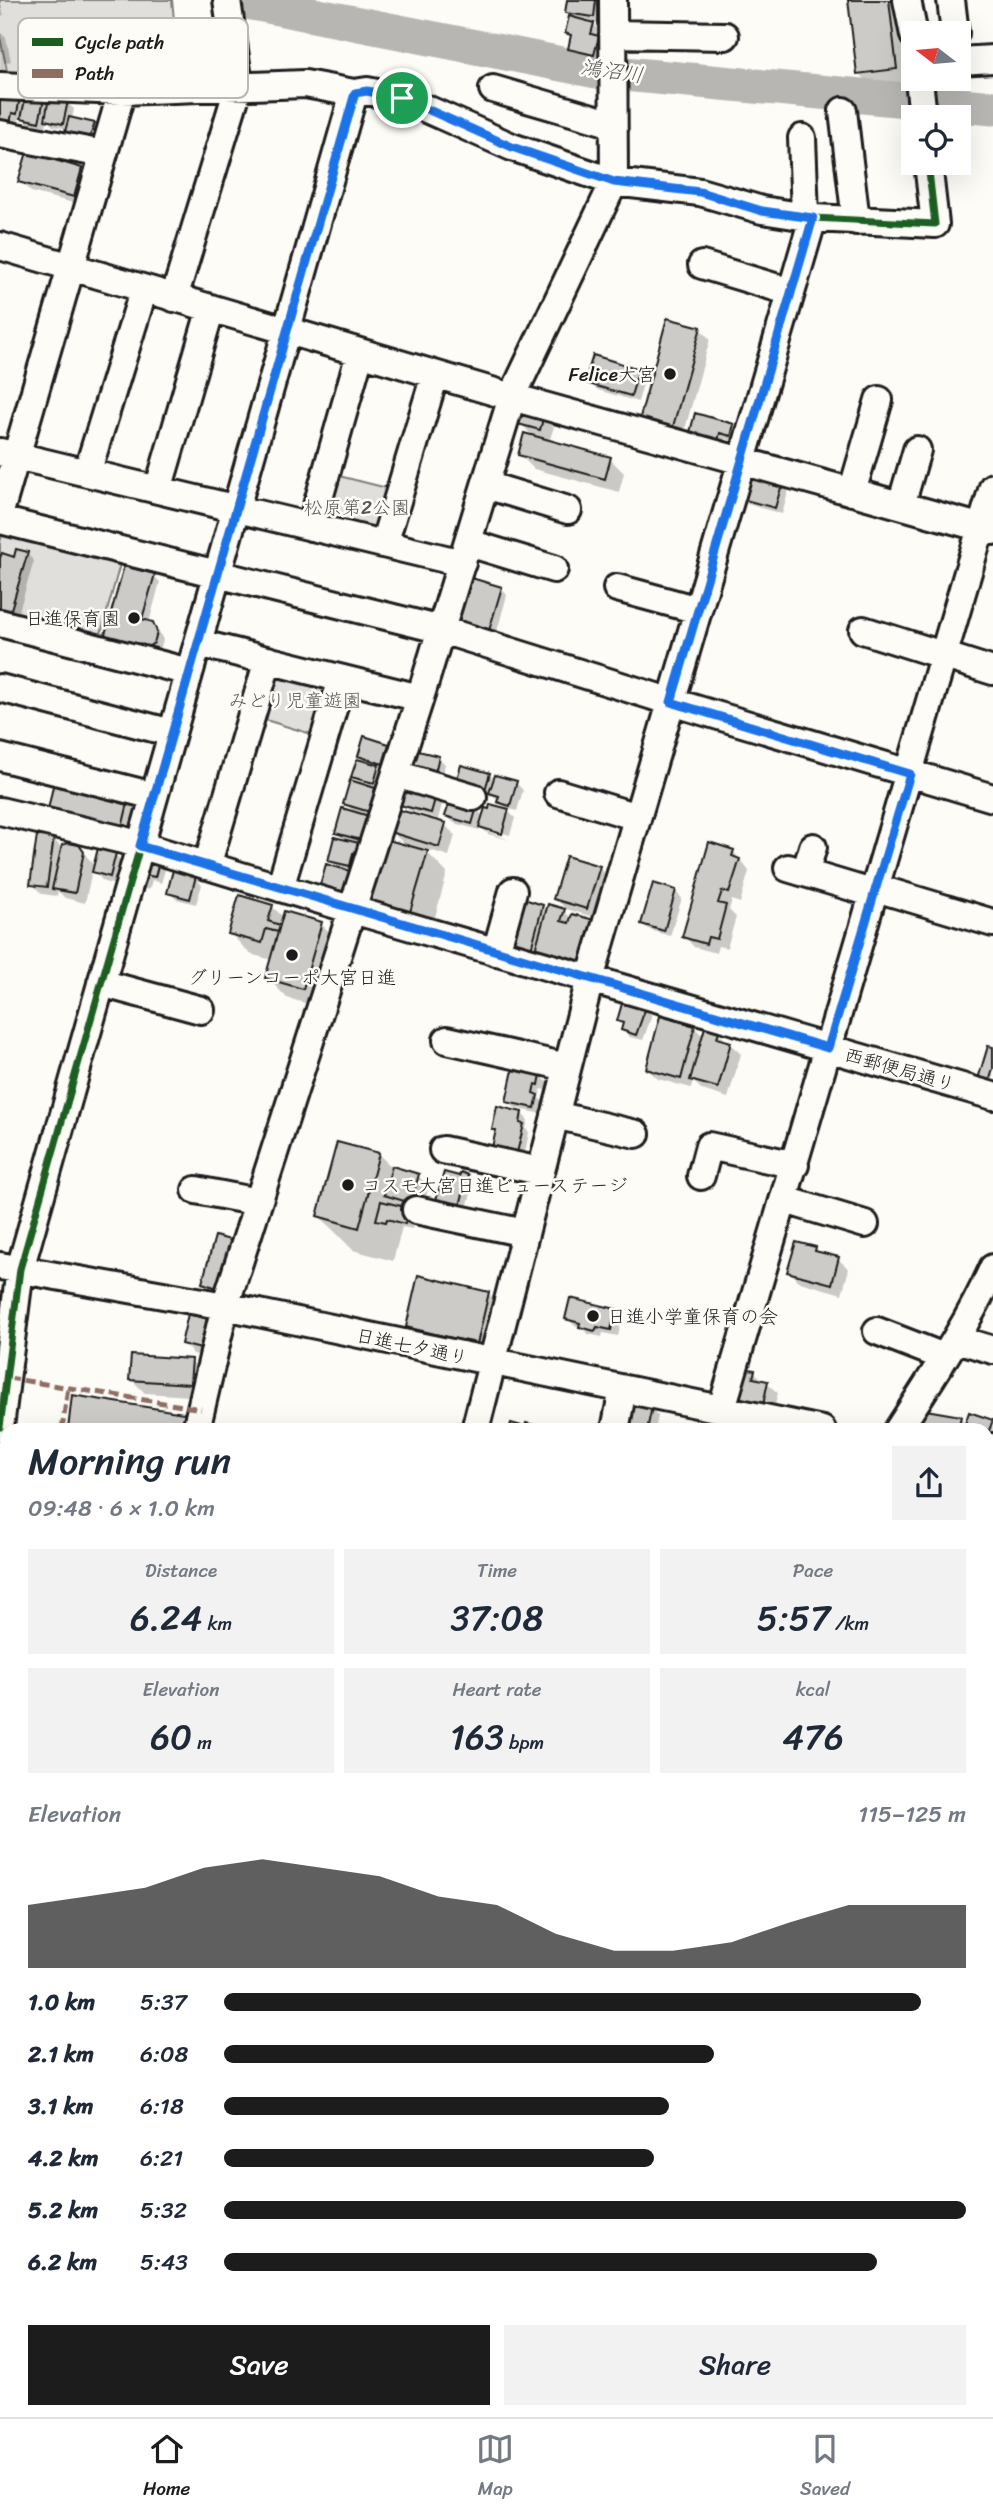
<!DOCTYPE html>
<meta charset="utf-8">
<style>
:root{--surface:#fff;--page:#f2f2f3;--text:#1f2937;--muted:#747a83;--line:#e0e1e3;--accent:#1c1c1c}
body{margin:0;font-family:Sriracha,"Klee One",sans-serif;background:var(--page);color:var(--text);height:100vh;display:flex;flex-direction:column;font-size:26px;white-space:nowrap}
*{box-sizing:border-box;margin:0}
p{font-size:23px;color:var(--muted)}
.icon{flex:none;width:38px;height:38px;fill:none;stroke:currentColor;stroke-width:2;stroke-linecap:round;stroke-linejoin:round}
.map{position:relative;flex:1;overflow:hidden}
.side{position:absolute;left:0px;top:1423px;width:994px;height:996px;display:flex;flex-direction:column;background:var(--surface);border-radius:21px 21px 0 0;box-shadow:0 7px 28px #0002}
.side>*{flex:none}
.needle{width:46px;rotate:286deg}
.buttons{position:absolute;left:901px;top:21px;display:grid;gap:14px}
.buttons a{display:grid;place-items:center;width:70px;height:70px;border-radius:0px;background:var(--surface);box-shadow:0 7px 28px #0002;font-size:35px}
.pin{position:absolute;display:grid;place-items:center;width:60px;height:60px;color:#fff;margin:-30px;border:4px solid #fff;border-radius:50%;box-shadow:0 2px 7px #0007}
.round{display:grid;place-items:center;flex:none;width:74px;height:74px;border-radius:0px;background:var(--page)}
.head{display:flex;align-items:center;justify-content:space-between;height:119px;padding:0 28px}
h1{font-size:38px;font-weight:600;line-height:52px}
.figures{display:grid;grid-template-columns:repeat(3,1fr);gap:10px;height:119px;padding:7px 28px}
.figures div{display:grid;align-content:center;border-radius:0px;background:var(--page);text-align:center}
.figures b{font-size:35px;font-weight:600}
.figures small{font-size:19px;font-weight:400}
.figures p{font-size:19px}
.chart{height:196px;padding:14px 28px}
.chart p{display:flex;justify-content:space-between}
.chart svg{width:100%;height:126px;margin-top:7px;fill:var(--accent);opacity:.7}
.cta{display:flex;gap:14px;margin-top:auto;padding:14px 28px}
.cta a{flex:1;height:80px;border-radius:0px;background:var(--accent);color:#fff;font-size:28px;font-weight:600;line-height:80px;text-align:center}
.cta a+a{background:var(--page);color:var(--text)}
ul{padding:0 28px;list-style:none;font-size:23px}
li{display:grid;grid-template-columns:112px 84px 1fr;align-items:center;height:52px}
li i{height:18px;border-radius:9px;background:var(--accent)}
.tab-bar{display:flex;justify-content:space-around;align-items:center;height:98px;border-top:2px solid var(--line);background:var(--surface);font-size:19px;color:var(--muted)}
.tab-bar a{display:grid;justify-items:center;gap:4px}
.tab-bar .selected{color:var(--accent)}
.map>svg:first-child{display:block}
.green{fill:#e0dfdb;stroke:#7e7e7c;stroke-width:2}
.shadow{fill:#0003}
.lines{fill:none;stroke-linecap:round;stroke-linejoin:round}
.river{stroke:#b7b6b2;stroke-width:35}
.building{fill:#cccbc8;stroke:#1c1c1c;stroke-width:2}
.minor-casing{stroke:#1c1c1c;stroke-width:32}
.minor{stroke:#fdfcf7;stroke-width:26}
.quiet{stroke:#8d6e63;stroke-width:5;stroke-dasharray:10 5;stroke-linecap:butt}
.cycleway-casing{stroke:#fdfcf7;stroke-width:11}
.cycleway{stroke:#1b5e20;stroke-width:7}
.route-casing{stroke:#fff;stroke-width:14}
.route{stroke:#1a73e8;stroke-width:9}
.poi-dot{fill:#1c1c1c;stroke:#fdfcf7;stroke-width:2.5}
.labels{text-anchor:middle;stroke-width:5;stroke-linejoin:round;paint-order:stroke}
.poi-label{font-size:19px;fill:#1c1c1c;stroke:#fdfcf7;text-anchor:end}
.park-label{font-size:19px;fill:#575655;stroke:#fdfcf7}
.street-label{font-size:19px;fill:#1c1c1c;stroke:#fdfcf7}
.water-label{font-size:21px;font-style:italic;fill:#5a5a58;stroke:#fdfcf7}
.key{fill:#fdfcf7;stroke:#bab9b5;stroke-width:2}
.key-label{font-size:19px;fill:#1c1c1c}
</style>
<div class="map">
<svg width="993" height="2417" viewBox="0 0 993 2417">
<rect width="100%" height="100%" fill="#fdfcf7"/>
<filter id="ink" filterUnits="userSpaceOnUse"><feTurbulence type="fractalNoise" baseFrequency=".0143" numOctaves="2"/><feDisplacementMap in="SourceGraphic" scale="14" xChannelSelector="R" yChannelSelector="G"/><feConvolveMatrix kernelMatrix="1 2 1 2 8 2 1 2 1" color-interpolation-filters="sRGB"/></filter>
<g filter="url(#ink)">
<path class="green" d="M 0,0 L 172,0 L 175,29 L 111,36 L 113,92 L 11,90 L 0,37 Z
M 331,474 L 395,490 L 382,539 L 319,524 Z
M 3,532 L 120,564 L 99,641 L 0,616 L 0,542 Z
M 271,666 L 337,682 L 321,737 L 256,717 Z
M 990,1530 L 993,1531 L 993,1764 L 987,1762 L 987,1538 Z"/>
<path class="shadow" d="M 568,0 L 603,0 L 600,23 L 592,22 L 604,35 L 604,65 L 580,59 L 570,48 L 572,38 L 567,32 L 571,17 L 567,13 Z
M 850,0 L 906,0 L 914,79 L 917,89 L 879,93 L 858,73 Z
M 0,3 L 4,15 L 0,16 Z
M 0,32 L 6,38 L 11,61 L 4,63 L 5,69 L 19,83 L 19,97 L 26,104 L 44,101 L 49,106 L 67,103 L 74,109 L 72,119 L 94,125 L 101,132 L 94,147 L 68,129 L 53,126 L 47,120 L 46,128 L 29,124 L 23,118 L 19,119 L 16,129 L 0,124 Z
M 81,169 L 92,180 L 85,206 L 31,192 L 20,181 Z
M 700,329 L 710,339 L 682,440 L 651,431 Z
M 638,370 L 645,377 L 638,402 L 598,390 L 591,384 L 594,375 L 590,371 Z
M 543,417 L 554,427 L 549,442 L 610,459 L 624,473 L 619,492 L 534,469 L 520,455 L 534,437 L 520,423 Z
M 733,425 L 740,432 L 737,442 L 726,439 L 723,449 L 698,442 Z
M 782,482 L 789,489 L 782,514 L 747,504 L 740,497 Z
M 27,554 L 34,561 L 16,621 L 0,617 L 0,564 Z
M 154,576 L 160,582 L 149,623 L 159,631 L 163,640 L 160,650 L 152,655 L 112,644 Z
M 501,588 L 507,595 L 495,639 L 463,630 Z
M 388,746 L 395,752 L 389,770 L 377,766 L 385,774 L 381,789 L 371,786 L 381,796 L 377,818 L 364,814 L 374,824 L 368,846 L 356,842 L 365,852 L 356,872 L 346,869 L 359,883 L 354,901 L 333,895 L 322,884 L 339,870 L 330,860 L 347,842 L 337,832 L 356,814 L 345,803 L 363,786 L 353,776 L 367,764 L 360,756 Z
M 438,757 L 445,764 L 441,779 L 433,777 Z
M 489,774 L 495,780 L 516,783 L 523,790 L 517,811 L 506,808 L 492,794 L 492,796 L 464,788 Z
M 427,792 L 443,801 L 438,819 L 414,812 L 414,815 L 402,804 Z
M 128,801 L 138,811 L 132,837 L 60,820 Z
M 476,809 L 484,817 L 508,811 L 515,818 L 510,835 L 487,828 L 487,831 L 509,840 L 488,834 L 480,826 L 479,830 L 454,823 L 447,816 Z
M 445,825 L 455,835 L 449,856 L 423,848 L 447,873 L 431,932 L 393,921 L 372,900 L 407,847 L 392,832 Z
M 53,839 L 61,847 L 69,844 L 78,846 L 95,866 L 115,854 L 125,865 L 120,886 L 104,882 L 92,870 L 85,903 L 65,898 L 58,891 L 57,896 L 42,894 L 32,884 Z
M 733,851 L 749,871 L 740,903 L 732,900 L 729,910 L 736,917 L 727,948 L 718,946 L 716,953 L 694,947 L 684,936 Z
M 158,864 L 165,870 L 161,883 L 152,880 L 149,890 L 139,887 L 132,881 Z
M 599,868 L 609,878 L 597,918 L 566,909 L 555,898 Z
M 195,878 L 202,885 L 196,904 L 176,899 L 169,892 Z
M 675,891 L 682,898 L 670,936 L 650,930 L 643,924 Z
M 272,906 L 284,918 L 321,924 L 342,944 L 323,1008 L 287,998 L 267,977 L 272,960 L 250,954 L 230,933 Z
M 542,906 L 548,912 L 564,911 L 572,919 L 592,973 L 519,953 L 524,910 Z
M 645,1008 L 652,1015 L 643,1040 L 630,1037 L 623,1030 L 624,1026 L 619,1021 Z
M 694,1027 L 704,1037 L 718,1033 L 741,1054 L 728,1098 L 702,1090 L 693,1081 L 691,1088 L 658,1079 L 647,1069 Z
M 993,1049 L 993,1087 L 987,1086 Z
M 540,1075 L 547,1082 L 545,1090 L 541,1089 L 539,1098 L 544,1103 L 542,1114 L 515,1108 L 508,1101 Z
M 522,1114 L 528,1120 L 526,1129 L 529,1132 L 523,1163 L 494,1129 Z
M 378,1154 L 393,1168 L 418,1176 L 429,1186 L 421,1213 L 415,1217 L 412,1229 L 402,1227 L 393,1261 L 353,1250 L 319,1216 Z
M 467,1176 L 474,1183 L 465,1215 L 444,1209 L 461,1179 Z
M 216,1238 L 227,1294 L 211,1290 L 204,1283 Z
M 815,1249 L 820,1254 L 838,1259 L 849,1269 L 842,1294 L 800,1282 L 789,1271 Z
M 488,1293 L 494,1300 L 483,1350 L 414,1334 L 408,1327 Z
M 571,1300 L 616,1311 L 622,1318 L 618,1336 L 603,1333 L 602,1337 L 588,1334 L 581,1327 L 574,1325 L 567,1318 Z
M 207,1321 L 218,1331 L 211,1358 L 193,1354 L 183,1343 Z
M 191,1361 L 205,1375 L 203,1397 L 145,1393 L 131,1379 Z
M 754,1372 L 778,1393 L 773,1414 L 737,1398 Z
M 651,1409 L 658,1416 L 655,1430 L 628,1430 Z
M 960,1418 L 967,1425 L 992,1421 L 993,1438 L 987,1444 L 987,1430 L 918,1430 Z
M 7,1536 L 7,1683 L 0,1681 L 0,1555 Z
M 0,2047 L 7,2049 L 7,2080 L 0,2078 Z"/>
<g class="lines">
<path class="river" d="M 237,0 L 602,72 L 993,108"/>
</g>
<path class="building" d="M 567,0 L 596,0 L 594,17 L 565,13 Z
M 848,0 L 889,0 L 897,69 L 857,74 Z
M 569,16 L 594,23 L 591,34 L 599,36 L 594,55 L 568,49 L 571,35 L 565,33 Z
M 0,92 L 20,96 L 17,114 L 12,113 L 10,124 L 0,122 Z
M 26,95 L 44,99 L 39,122 L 21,118 Z
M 49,97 L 68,101 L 63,124 L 45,120 Z
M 69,117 L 95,123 L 88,141 L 64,135 Z
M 27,152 L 82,168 L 74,197 L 18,182 Z
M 667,318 L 701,327 L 672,430 L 639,421 Z
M 593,355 L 639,369 L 631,396 L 589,384 L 593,373 L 588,371 Z
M 522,409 L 544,415 L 540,430 L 518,424 Z
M 695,413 L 734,424 L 731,436 L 720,433 L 717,444 L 689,436 Z
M 524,433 L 611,457 L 605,479 L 518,455 Z
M 746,470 L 783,481 L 775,508 L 738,498 Z
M 16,549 L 28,552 L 9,616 L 0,613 L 0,558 L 2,553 L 14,557 Z
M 124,566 L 155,574 L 142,619 L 153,622 L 157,632 L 154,643 L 144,649 L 104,638 Z
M 468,577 L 502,587 L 488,634 L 454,624 Z
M 364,736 L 389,744 L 383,764 L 358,756 Z
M 414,750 L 439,756 L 435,773 L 410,767 Z
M 357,759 L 379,765 L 374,783 L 351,777 Z
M 461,765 L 490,773 L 485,790 L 456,782 Z
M 495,775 L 517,781 L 510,806 L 497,802 L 499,796 L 489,793 Z
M 350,780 L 375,788 L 370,812 L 343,804 Z
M 54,781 L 129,799 L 122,828 L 48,810 Z
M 405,786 L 437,792 L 431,813 L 400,805 Z
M 451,798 L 477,807 L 472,824 L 445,816 Z
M 490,804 L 509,809 L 502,834 L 479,827 L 485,808 L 489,809 Z
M 342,808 L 369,816 L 361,840 L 335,833 Z
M 396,809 L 446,823 L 439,847 L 390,832 Z
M 37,835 L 54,837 L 47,887 L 30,885 Z
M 334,837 L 359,843 L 357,853 L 353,853 L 350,866 L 328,861 Z
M 388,840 L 428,851 L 410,912 L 370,901 Z
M 709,842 L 734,850 L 732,856 L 740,859 L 729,893 L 722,891 L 718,903 L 726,905 L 717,939 L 708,937 L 706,944 L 682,937 Z
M 69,843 L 79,845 L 84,852 L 75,893 L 52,889 L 62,845 Z
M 98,848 L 116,853 L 110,877 L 92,872 Z
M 137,856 L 159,862 L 155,877 L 145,875 Z
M 566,856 L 600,866 L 587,909 L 553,899 Z
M 326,864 L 350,871 L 344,892 L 320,885 Z
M 173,870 L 196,876 L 190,899 L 167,893 Z
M 653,883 L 676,890 L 664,931 L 641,924 Z
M 239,895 L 273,905 L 268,921 L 280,925 L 278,932 L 266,929 L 262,943 L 228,934 Z
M 524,899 L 543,905 L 531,949 L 506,943 L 517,906 L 523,908 Z
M 548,904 L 565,909 L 561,921 L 569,923 L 572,914 L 594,920 L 581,964 L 535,950 Z
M 284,911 L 322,922 L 303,989 L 265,978 Z
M 623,1000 L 646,1007 L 636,1035 L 621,1030 L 623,1023 L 617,1021 Z
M 660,1016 L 695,1026 L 681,1079 L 646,1069 Z
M 705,1027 L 719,1031 L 717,1038 L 731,1042 L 718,1088 L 690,1080 Z
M 988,1046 L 993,1047 L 993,1069 L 989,1082 L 978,1079 Z
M 514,1065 L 541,1074 L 539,1085 L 535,1084 L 533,1093 L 538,1095 L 535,1108 L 506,1102 Z
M 497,1106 L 522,1112 L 520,1123 L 524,1124 L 516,1157 L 491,1152 L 496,1130 L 492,1130 Z
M 337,1142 L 379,1153 L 359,1228 L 317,1216 Z
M 392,1166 L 419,1174 L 411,1203 L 384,1195 Z
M 444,1172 L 459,1176 L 461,1172 L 468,1175 L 459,1209 L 435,1203 Z
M 381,1201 L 409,1208 L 405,1224 L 387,1219 L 386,1222 L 376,1220 Z
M 215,1236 L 234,1241 L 221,1289 L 202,1283 Z
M 796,1242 L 816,1247 L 815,1251 L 839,1257 L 832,1284 L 787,1272 Z
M 418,1275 L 489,1292 L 477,1344 L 406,1327 Z
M 0,1295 L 9,1297 L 0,1329 Z
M 570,1298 L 616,1309 L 611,1330 L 597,1327 L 595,1331 L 579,1327 L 580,1323 L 565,1319 Z
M 188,1314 L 208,1319 L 201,1349 L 181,1344 Z
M 131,1355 L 192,1359 L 190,1384 L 129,1380 Z
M 742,1368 L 755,1370 L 753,1378 L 768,1381 L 763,1405 L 735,1399 Z
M 72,1395 L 190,1414 L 186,1430 L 68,1430 Z
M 631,1403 L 652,1407 L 647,1430 L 626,1430 Z
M 920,1409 L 961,1416 L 958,1430 L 916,1430 Z
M 969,1412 L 993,1420 L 988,1433 L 987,1430 L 963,1430 Z
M 511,1423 L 525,1427 L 526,1423 L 553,1430 L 509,1430 Z
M 2,1534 L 7,1535 L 7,1673 L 0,1672 L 0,1545 Z
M 0,2045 L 7,2047 L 7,2059 L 5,2058 L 1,2072 Z"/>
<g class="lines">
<g class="minor-casing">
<path id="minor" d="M 907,0 L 914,35
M 951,0 L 955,33
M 613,34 L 725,36
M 959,61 L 993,59
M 919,79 L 923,117
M 0,86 L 122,91 L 305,84 L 354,93 L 367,91 L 402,98 L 512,147 L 614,182 L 700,192 L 762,210 L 813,218 L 935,224 L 928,163
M 493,89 L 613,124
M 843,111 L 856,221
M 0,134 L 103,154
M 802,138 L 805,215
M 0,246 L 512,397 L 993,531
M 702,265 L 791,292
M 174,298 L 239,85 L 227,0
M 0,452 L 462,563
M 87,473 L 144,289
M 486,485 L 568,510
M 158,490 L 211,308
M 852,492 L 879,400
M 901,505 L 917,450
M 0,512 L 122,91
M 0,520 L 442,630 L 672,702 L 993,798
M 311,527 L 360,353
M 469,543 L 554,569
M 384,544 L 435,375
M 617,588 L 698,610
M 0,623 L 189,672
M 863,630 L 993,671
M 198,643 L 420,698
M 0,688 L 172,733
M 0,757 L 154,796
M 396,774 L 473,797
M 558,793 L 637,817
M 0,811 L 123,840 L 353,910 L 993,1096
M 207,866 L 268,660
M 788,868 L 875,894
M 805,873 L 813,847
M 280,888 L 342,679
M 876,888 L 993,923
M 496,952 L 513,891
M 101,983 L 201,1010
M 447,1040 L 567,1067
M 555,1115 L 636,1134
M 443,1150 L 540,1171
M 701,1176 L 709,1146 L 795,1165
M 196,1190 L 258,1202
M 785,1200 L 865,1224
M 416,1210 L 525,1233
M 0,1266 L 225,1306 L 822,1430
M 877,1331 L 944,1357
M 956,1339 L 993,1350
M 722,1408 L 993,487
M 0,1427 L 20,1269 L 354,93
M 196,1430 L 225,1306 L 420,698 L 512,397 L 614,182 L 613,0
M 475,1430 L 590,979 L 813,218
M 615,1430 L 623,1389
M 898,1430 C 932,1377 967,1326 993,1268
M 989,1462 L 993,1447
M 0,1711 L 7,1710
M 987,1852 L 993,1854
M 987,2007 L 993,2006
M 0,2085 L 7,2087
M 987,2119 L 993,2119
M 987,2271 L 993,2272
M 0,2273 L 7,2244
M 191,2412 L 209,2417
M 741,2412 L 759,2417
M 423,2417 L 424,2412
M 540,2417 L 542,2412
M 688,2417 L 690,2412
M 796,2417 L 798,2412
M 863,2417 L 864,2412"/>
</g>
<use href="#minor" class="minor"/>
<path class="quiet" d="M 8,1378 L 201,1409
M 62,1430 L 68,1387
M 0,1531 L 7,1532"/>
<g class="cycleway-casing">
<path id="cycleway" d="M 0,1427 L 20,1269 L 354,93 L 367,91 L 402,98 L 512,147 L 614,182 L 700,192 L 762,210 L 813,218 L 935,224 L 928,163"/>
</g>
<use href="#cycleway" class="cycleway"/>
</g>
</g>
<g class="lines" filter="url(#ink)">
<g class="route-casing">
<path id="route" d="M 367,91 L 402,98 L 512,147 L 614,182 L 700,192 L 762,211 L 813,218 L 671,702 L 910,774 L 828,1048 L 140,846 L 355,93 Z"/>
</g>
<use href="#route" class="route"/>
</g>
<g class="poi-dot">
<circle cx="670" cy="374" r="7"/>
<circle cx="134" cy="618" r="7"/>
<circle cx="292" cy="955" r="7"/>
<circle cx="348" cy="1185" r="7"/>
<circle cx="593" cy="1316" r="7"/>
</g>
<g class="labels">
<g class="poi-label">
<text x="656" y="381">Felice大宮</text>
<text x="120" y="625">日進保育園</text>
<text x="292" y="984" text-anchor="middle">グリーンコーポ大宮日進</text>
<text x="362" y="1192" text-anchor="start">コスモ大宮日進ビューステージ</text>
<text x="607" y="1323" text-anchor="start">日進小学童保育の会</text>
</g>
<g class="park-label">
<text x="357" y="514">松原第2公園</text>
<text x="295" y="707">みどり児童遊園</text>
</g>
<g class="street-label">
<text transform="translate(900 1069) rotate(16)" y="7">西郵便局通り</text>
<text transform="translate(412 1346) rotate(12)" y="7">日進七夕通り</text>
</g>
<g class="water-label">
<text transform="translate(612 71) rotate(8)" y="7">鴻沼川</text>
</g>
</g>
<rect x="18" y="18" width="230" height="80" rx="10" class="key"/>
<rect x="32" y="38" width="31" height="8" fill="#1b5e20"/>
<rect x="32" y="69" width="31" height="9" fill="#8d6e63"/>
<g class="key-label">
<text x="75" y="49">Cycle path</text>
<text x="75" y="80">Path</text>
</g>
</svg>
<div class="buttons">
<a><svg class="needle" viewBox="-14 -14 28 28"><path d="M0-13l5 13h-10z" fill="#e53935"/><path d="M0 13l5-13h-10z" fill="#747a83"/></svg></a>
<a><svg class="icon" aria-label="locate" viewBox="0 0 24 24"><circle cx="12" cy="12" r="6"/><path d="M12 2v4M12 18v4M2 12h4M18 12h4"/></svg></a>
</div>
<div class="pin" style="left:402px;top:98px;background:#1e9e55"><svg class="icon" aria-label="arrive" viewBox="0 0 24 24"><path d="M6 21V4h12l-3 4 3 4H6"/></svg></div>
<section class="side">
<div class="head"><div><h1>Morning run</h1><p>09:48 · 6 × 1.0 km</p></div><a class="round"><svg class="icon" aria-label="share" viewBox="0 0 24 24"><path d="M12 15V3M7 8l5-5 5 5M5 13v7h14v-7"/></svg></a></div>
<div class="figures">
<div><p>Distance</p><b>6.24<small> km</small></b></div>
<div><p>Time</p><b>37:08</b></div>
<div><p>Pace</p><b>5:57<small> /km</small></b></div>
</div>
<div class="figures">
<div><p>Elevation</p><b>60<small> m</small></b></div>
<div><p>Heart rate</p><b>163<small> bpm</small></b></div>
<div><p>kcal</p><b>476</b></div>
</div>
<div class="chart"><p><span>Elevation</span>115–125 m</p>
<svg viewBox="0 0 160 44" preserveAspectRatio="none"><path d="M0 44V22L10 19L20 16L30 9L40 6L50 9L60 12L70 19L80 22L90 32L100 38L110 38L120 35L130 28L140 22L150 22L160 22V44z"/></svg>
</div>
<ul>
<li><b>1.0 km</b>5:37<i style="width:94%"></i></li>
<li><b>2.1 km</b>6:08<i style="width:66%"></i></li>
<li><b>3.1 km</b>6:18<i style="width:60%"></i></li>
<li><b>4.2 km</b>6:21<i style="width:58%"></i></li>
<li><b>5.2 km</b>5:32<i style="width:100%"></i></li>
<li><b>6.2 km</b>5:43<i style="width:88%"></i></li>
</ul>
<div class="cta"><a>Save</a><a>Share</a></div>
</section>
</div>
<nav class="tab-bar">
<a class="selected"><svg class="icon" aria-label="home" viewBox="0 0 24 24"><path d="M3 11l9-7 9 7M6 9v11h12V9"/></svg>Home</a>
<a><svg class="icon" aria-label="map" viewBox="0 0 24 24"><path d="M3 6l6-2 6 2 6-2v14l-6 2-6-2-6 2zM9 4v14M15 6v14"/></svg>Map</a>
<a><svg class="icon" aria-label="saved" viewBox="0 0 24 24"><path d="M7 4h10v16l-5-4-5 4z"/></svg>Saved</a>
</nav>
